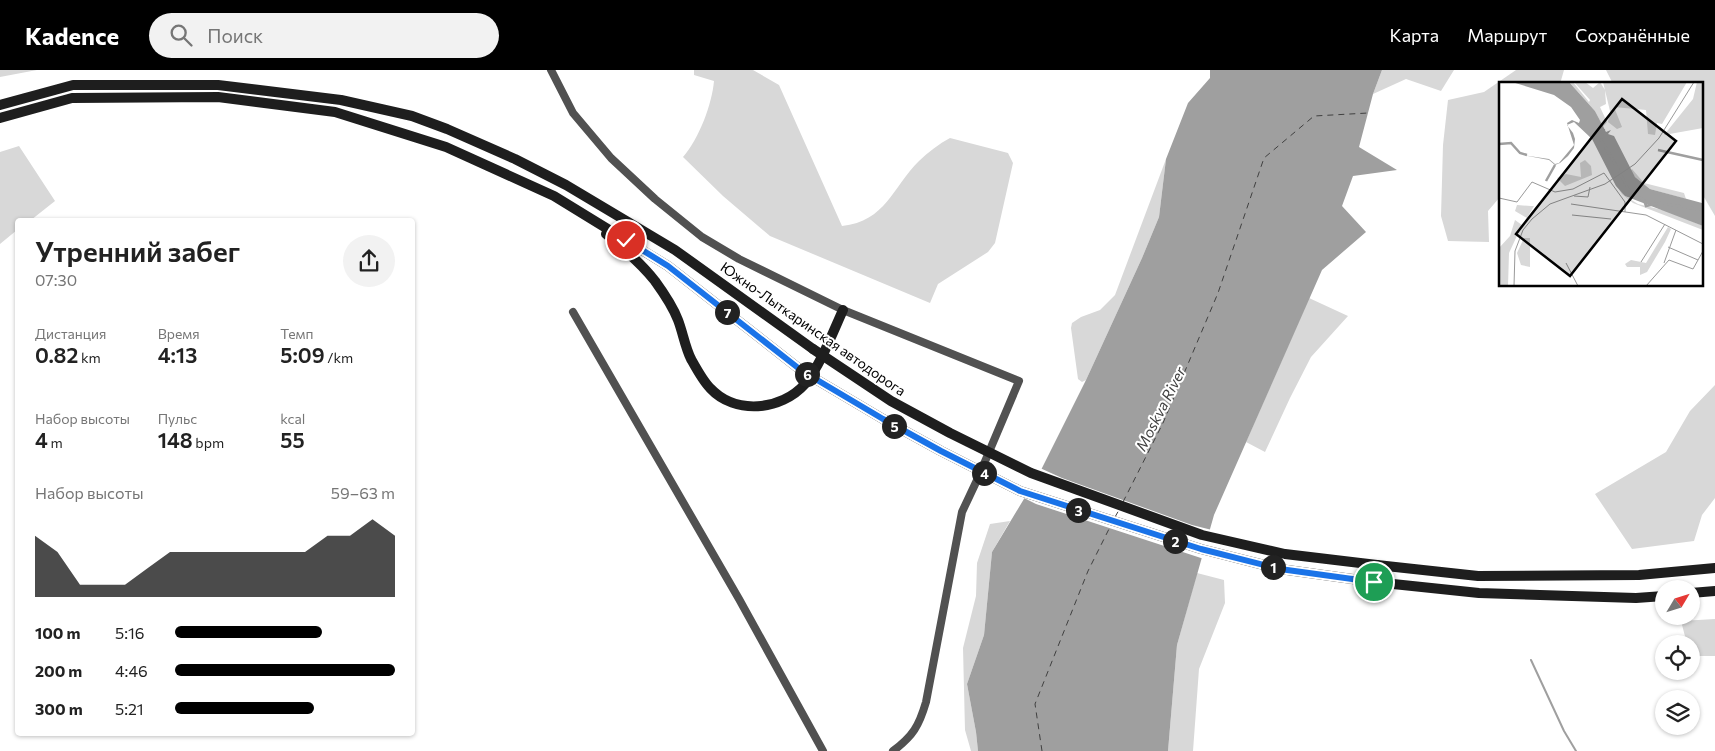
<!DOCTYPE html>
<html lang="ru">
<meta charset="utf-8">
<style>
:root{--surface:#fff;--page:#f2f2f2;--text:#222;--muted:#767676;--accent:#000}
body{margin:0;font-family:Commissioner,sans-serif;background:var(--page);color:var(--text);height:100vh;display:flex;flex-direction:column;font-size:19px;white-space:nowrap}
*{box-sizing:border-box;margin:0}
p{font-size:16px;color:var(--muted)}
.icon{flex:none;width:28px;height:28px;fill:none;stroke:currentColor;stroke-width:2;stroke-linecap:round;stroke-linejoin:round}
.map{position:relative;flex:1;overflow:hidden}
.details{position:absolute;left:15px;top:148px;width:400px;height:518px;display:flex;flex-direction:column;background:var(--surface);border-radius:5px;box-shadow:0 1px 4px #0004}
.details>*{flex:none}
.needle{width:32px;rotate:52deg}
.buttons{position:absolute;left:1655px;top:510px;display:grid;gap:10px}
.buttons a{display:grid;place-items:center;width:45px;height:45px;border-radius:50%;background:var(--surface);box-shadow:0 1px 4px #0004;font-size:25px}
.pin{position:absolute;display:grid;place-items:center;width:42px;height:42px;color:#fff;margin:-21px;border:2px solid #fff;border-radius:50%;box-shadow:0 1px 5px #0007}
.km{position:absolute;width:25px;height:25px;margin:-12px;border-radius:50%;background:#222;color:#fff;font-size:14px;line-height:25px;text-align:center}
.round{display:grid;place-items:center;flex:none;width:52px;height:52px;border-radius:26px;background:var(--page)}
.head{display:flex;align-items:center;justify-content:space-between;height:85px;padding:0 20px}
h1{font-size:28px;font-weight:600;line-height:38px}
.figures{display:grid;grid-template-columns:repeat(3,1fr);gap:8px;height:85px;padding:5px 20px}
.figures div{display:grid;align-content:center}
.figures b{font-size:21px;font-weight:600}
.figures small{font-size:14px;font-weight:400}
.figures p{font-size:14px}
.chart{height:140px;padding:10px 20px}
.chart p{display:flex;justify-content:space-between}
.chart svg{width:100%;height:90px;margin-top:5px;fill:var(--accent);opacity:.7}
ul{padding:0 20px;list-style:none;font-size:16px}
li{display:grid;grid-template-columns:80px 60px 1fr;align-items:center;height:38px}
li i{height:12px;border-radius:6px;background:var(--accent)}
header{display:flex;align-items:center;gap:30px;box-sizing:border-box;height:70px;padding:0 25px;background:var(--accent);color:#fff}
header strong{font-size:24px}
nav{display:flex;gap:28px;margin-inline-start:auto;font-size:18px}
.search{width:350px;height:45px;background:var(--page);display:flex;align-items:center;gap:12px;box-sizing:border-box;padding:0 18px;border-radius:28px;color:var(--muted);font-size:19px}
.map>svg:first-child{display:block}
.green{fill:#d8d8d8}
.water{fill:#9f9f9f}
.pier{fill:#fff}
.lines{fill:none;stroke-linecap:round;stroke-linejoin:round}
.stream{stroke:#9f9f9f;stroke-width:2}
.ferry{stroke:#404040;stroke-width:1;stroke-dasharray:6 5;stroke-linecap:butt}
.street{stroke:#515151;stroke-width:8}
.secondary{stroke:#1e1e1e;stroke-width:10}
.secondary-bridge{stroke:#1e1e1e;stroke-width:10}
.route-casing{stroke:#fff;stroke-width:10}
.route{stroke:#1a73e8;stroke-width:6}
.labels{text-anchor:middle;stroke-width:4;stroke-linejoin:round;paint-order:stroke}
.street-label{font-size:14px;fill:#000;stroke:#fff}
.water-label{font-size:15px;font-style:italic;fill:#404040;stroke:#fff}
.inset-river{fill:none;stroke:#9f9f9f;stroke-width:2.5}
.inset-road{fill:none;stroke:#999;stroke-width:1}
.view{fill:#000;fill-opacity:0.15;stroke:#000;stroke-width:2.5}
.inset-edge{fill:none;stroke:#000;stroke-width:2.5}
</style>
<header>
<strong>Kadence</strong>
<div class="search"><svg class="icon" aria-label="search" viewBox="0 0 24 24"><circle cx="10" cy="10" r="6"/><path d="M15 15l6 6"/></svg>Поиск</div>
<nav><a>Карта</a><a>Маршрут</a><a>Сохранённые</a></nav>
</header>
<div class="map">
<svg width="1715" height="681" viewBox="0 0 1715 681">
<rect width="100%" height="100%" fill="#fff"/>
<path class="green" d="M 0,0 L 37,0 L 0,7 Z
M 694,0 L 753,0 L 779,15 L 842,156 C 886,151 892,118 919,91 C 928,82 939,74 950,68 L 1008,83 L 1013,93 L 995,173 L 988,182 L 938,214 L 930,233 L 770,166 L 723,126 L 683,87 C 699,69 712,34 714,11 L 694,5 Z
M 1382,0 L 1454,0 L 1441,21 L 1406,9 L 1373,24 Z
M 1516,0 L 1564,0 L 1560,14 L 1500,14 L 1500,127 L 1488,141 L 1489,172 L 1448,171 L 1441,146 L 1443,75 L 1448,30 L 1484,22 Z
M 1606,0 L 1715,0 L 1715,146 L 1701,122 L 1701,14 L 1613,14 Z
M 19,76 L 55,131 L 31,150 L 18,150 L 17,160 L 0,174 L 0,82 Z
M 1166,89 L 1159,147 L 1142,188 L 1086,310 L 1082,312 L 1078,309 L 1071,258 L 1072,253 L 1081,247 L 1100,240 L 1115,225 Z
M 1309,228 L 1348,246 L 1311,287 L 1290,328 L 1265,382 L 1246,372 Z
M 1715,315 L 1715,428 L 1702,445 L 1694,471 L 1632,479 L 1595,424 L 1666,382 L 1690,341 Z
M 1010,451 L 992,482 L 984,565 L 967,614 L 976,662 L 978,681 L 971,681 L 965,660 L 963,578 L 976,526 L 977,493 L 990,454 Z
M 1197,503 L 1224,510 L 1225,533 L 1199,599 L 1193,681 L 1168,681 L 1177,575 Z
M 1715,549 L 1715,586 L 1691,586 L 1691,574 L 1687,574 L 1681,551 Z"/>
<path class="water" d="M 1210,0 L 1382,0 L 1373,24 L 1359,77 L 1397,100 L 1353,106 L 1342,136 L 1366,162 L 1322,200 L 1214,445 L 1177,575 L 1168,681 L 978,681 L 976,662 L 967,614 L 984,565 L 992,482 L 1039,404 L 1086,310 L 1142,188 L 1159,147 L 1166,89 L 1188,33 L 1210,8 Z"/>
<path class="pier" d="M 1040,398 L 1062,408 L 1192,455 L 1212,460 L 1204,489 L 1036,434 L 1022,427 Z"/>
<g class="lines">
<path class="stream" d="M 1531,590 L 1564,661 L 1576,681"/>
<path class="ferry" d="M 1123,432 L 1163,353 L 1218,223 L 1264,88 L 1314,46 L 1368,43
M 1115,447 L 1119,440
M 1042,681 L 1035,634 L 1088,501 L 1111,455"/>
<path class="street" d="M 551,0 L 573,43 L 611,88 L 655,129 L 702,167 L 739,189 L 843,240 L 1019,311 L 978,408 L 962,442 L 926,632 C 919,656 913,666 893,681
M 573,242 L 739,529 L 823,681"/>
<path class="secondary" d="M 0,35 L 73,15 L 218,15 L 341,30 L 412,46 L 447,59 L 515,89 L 566,115 L 675,180 L 813,279
M 0,48 L 72,28 L 218,27 L 335,42 L 446,77 L 554,126 L 668,196 L 802,301
M 606,164 C 623,178 641,193 655,211 C 663,222 673,237 678,250 C 683,263 685,277 691,289 C 696,298 703,311 710,318 C 735,345 781,341 805,314 C 820,296 833,262 843,240
M 1377,495 L 1478,506 L 1639,505 L 1715,498
M 1374,512 L 1479,523 L 1636,528 L 1664,526
M 1691,523 L 1715,521"/>
<path class="secondary-bridge" d="M 813,279 L 891,331 L 950,363 L 1031,403 L 1202,465 L 1285,484 L 1377,495
M 802,301 L 883,349 L 941,381 L 1020,421 L 1201,479 L 1280,499 L 1374,512"/>
</g>
<g class="lines">
<g class="route-casing">
<path id="route" d="M 626,170 L 668,196 L 802,301 L 883,349 L 941,381 L 1020,421 L 1201,479 L 1280,499 L 1374,512"/>
</g>
<use href="#route" class="route"/>
</g>
<g class="labels">
<g class="street-label">
<text transform="translate(813 259) rotate(35)" y="5">Южно-Лыткаринская автодорога</text>
</g>
<g class="water-label">
<text transform="translate(1161 339) rotate(-63)" y="5">Moskva River</text>
</g>
</g>
<g transform="translate(1499 12)">
<rect width="204" height="204" fill="#fff"/>
<path d="M 70,0 L 74,0 L 90,20 L 91,18 L 75,0 L 86,0 L 94,6 L 101,0 L 106,8 L 107,22 L 101,25 L 108,40 L 104,45 L 96,29 ZM 104,0 L 188,0 L 163,42 L 158,41 L 156,53 L 149,52 L 147,28 L 115,25 L 123,45 L 118,47 L 109,40 L 111,29 ZM 198,0 L 204,0 L 204,46 L 165,53 L 194,17 ZM 86,78 L 92,84 L 93,93 L 66,104 L 58,96 L 67,92 L 82,95 L 81,81 ZM 133,87 L 145,101 L 185,111 L 187,117 L 151,107 L 136,95 L 131,89 ZM 115,100 L 126,114 L 139,122 L 172,130 L 204,144 L 204,148 L 134,121 L 123,112 ZM 18,123 L 32,124 L 35,124 L 28,136 L 16,129 ZM 16,138 L 23,143 L 10,171 L 9,204 L 0,204 L 0,166 L 11,154 ZM 169,145 L 172,147 L 166,160 L 148,190 L 141,193 L 141,185 L 128,185 L 126,182 L 132,178 L 147,181 ZM 25,156 L 31,156 L 31,185 L 22,183 L 18,171 Z" fill="#d8d8d8"/>
<path d="M 13,0 L 70,0 L 96,29 L 107,50 L 112,48 L 109,52 L 115,54 L 136,95 L 151,107 L 203,121 L 204,144 L 126,114 L 117,104 L 93,57 L 75,40 L 68,43 L 74,51 L 76,57 L 75,66 L 69,74 L 61,81 L 56,83 L 50,78 L 24,73 L 50,77 L 56,82 L 60,81 L 75,63 L 68,41 L 73,38 L 80,41 L 81,38 L 72,25 L 55,13 Z" fill="#9f9f9f"/>
<path class="inset-river" d="M 105,47 L 102,58 L 121,90M 0,62 L 12,61 L 21,71 L 28,73M 159,68 L 204,78M 122,93 L 131,110 L 145,118 L 147,124 L 161,121 L 204,128M 47,99 L 56,83"/>
<path class="inset-road" d="M 75,114 L 89,115 L 91,105M 0,116 L 18,120 L 33,100 L 56,110 L 74,107 L 105,91 L 126,120 L 126,130M 72,122 L 147,133 L 204,162M 73,133 L 112,137M 169,165 L 199,178M 142,180 L 166,142M 67,181 L 79,204M 165,181 L 177,148M 15,204 L 16,169 L 24,148 L 33,137 L 51,122 L 106,102 L 136,82 L 160,56 L 195,0M 147,204 L 170,178 L 194,187 L 204,169"/>
<path class="view" d="M 123,17 L 177,59 L 71,194 L 17,152 Z"/>
<rect width="204" height="204" class="inset-edge"/>
</g>
</svg>
<div class="buttons">
<a><svg class="needle" viewBox="-14 -14 28 28"><path d="M0-13l5 13h-10z" fill="#e53935"/><path d="M0 13l5-13h-10z" fill="#767676"/></svg></a>
<a><svg class="icon" aria-label="locate" viewBox="0 0 24 24"><circle cx="12" cy="12" r="6"/><path d="M12 2v4M12 18v4M2 12h4M18 12h4"/></svg></a>
<a><svg class="icon" aria-label="layers" viewBox="0 0 24 24"><path d="M12 4l9 5-9 5-9-5zM3 14l9 5 9-5"/></svg></a>
</div>
<div class="pin" style="left:1374px;top:512px;background:#1e9e55"><svg class="icon" aria-label="arrive" viewBox="0 0 24 24"><path d="M6 21V4h12l-3 4 3 4H6"/></svg></div>
<div class="pin" style="left:626px;top:170px;background:#d93025"><svg class="icon" aria-label="check" viewBox="0 0 24 24"><path d="M5 12l5 5 9-10"/></svg></div>
<b class="km" style="left:1273px;top:497px">1</b>
<b class="km" style="left:1175px;top:471px">2</b>
<b class="km" style="left:1078px;top:440px">3</b>
<b class="km" style="left:984px;top:403px">4</b>
<b class="km" style="left:894px;top:356px">5</b>
<b class="km" style="left:807px;top:304px">6</b>
<b class="km" style="left:727px;top:242px">7</b>
<section class="details">
<div class="head"><div><h1>Утренний забег</h1><p>07:30</p></div><a class="round"><svg class="icon" aria-label="share" viewBox="0 0 24 24"><path d="M12 15V3M7 8l5-5 5 5M5 13v7h14v-7"/></svg></a></div>
<div class="figures">
<div><p>Дистанция</p><b>0.82<small> km</small></b></div>
<div><p>Время</p><b>4:13</b></div>
<div><p>Темп</p><b>5:09<small> /km</small></b></div>
</div>
<div class="figures">
<div><p>Набор высоты</p><b>4<small> m</small></b></div>
<div><p>Пульс</p><b>148<small> bpm</small></b></div>
<div><p>kcal</p><b>55</b></div>
</div>
<div class="chart"><p><span>Набор высоты</span>59–63 m</p>
<svg viewBox="0 0 160 44" preserveAspectRatio="none"><path d="M0 44V14L10 22L20 38L30 38L40 38L50 30L60 22L70 22L80 22L90 22L100 22L110 22L120 22L130 14L140 14L150 6L160 14V44z"/></svg>
</div>
<ul>
<li><b>100 m</b>5:16<i style="width:67%"></i></li>
<li><b>200 m</b>4:46<i style="width:100%"></i></li>
<li><b>300 m</b>5:21<i style="width:63%"></i></li>
</ul>
</section>
</div>
